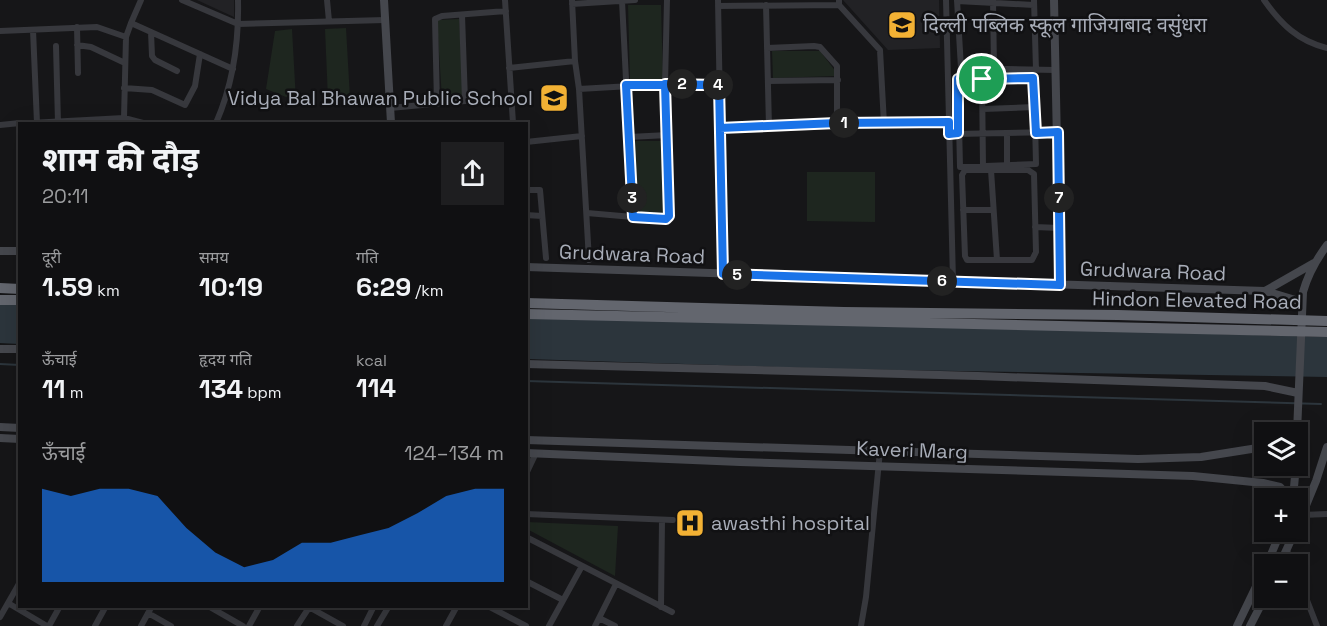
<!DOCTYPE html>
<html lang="hi">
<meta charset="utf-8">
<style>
:root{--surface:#101012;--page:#1e1e20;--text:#f1f3f6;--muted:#9c9d9f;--line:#303032;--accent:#1a73e8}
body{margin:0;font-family:"Space Grotesk","Noto Sans Devanagari",sans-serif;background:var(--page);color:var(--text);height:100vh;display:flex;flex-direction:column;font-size:22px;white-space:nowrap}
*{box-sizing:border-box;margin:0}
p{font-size:20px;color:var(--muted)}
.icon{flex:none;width:33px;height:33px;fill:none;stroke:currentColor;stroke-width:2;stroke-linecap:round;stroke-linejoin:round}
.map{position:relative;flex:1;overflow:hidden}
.sheet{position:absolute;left:18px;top:122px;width:510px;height:486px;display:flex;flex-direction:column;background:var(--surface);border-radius:0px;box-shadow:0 6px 24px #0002,0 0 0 2px var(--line)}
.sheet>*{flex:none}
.controls{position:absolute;left:1254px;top:422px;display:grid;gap:12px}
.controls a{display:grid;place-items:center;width:54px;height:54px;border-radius:0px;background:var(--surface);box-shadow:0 6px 24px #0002,0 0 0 2px var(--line);font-size:30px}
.pin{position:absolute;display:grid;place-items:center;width:51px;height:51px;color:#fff;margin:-26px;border:3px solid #fff;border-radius:50%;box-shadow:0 2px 6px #0007}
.km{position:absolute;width:30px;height:30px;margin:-15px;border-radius:50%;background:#222;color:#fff;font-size:16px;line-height:30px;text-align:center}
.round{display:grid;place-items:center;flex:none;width:63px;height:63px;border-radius:0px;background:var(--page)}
.headline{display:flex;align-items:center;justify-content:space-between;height:102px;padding:0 24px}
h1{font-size:33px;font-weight:700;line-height:45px}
.figures{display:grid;grid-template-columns:repeat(3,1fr);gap:9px;height:102px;padding:6px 24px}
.figures div{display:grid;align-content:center}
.figures b{font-size:26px;font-weight:700}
.figures small{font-size:16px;font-weight:400}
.figures p{font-size:16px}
.chart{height:168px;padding:12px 24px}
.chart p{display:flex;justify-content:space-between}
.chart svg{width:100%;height:108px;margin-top:6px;fill:var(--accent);opacity:.7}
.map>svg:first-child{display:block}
.built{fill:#222225}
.green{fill:#1e261f}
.water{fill:#2c353c}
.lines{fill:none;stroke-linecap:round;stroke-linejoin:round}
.stream{stroke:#2c353c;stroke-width:2}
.street{stroke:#37383d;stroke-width:6}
.secondary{stroke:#45474d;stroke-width:8}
.highway{stroke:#63666e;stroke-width:10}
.route-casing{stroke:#fff;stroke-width:12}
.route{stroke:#1a73e8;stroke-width:8}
.labels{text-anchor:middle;stroke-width:5;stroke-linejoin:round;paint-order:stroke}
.poi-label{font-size:20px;fill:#a8adb8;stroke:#111113;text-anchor:start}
.street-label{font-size:20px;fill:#a8adb8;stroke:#111113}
</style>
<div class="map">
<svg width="1327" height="626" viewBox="0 0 1327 626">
<rect width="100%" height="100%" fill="#161618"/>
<path class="built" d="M 197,0 L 234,0 L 234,17 Z
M 843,0 L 939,0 L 940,48 L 888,50 Z"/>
<path class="green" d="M 628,5 L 661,5 L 663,81 L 630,81 Z
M 459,19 L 464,98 L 442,99 L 437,20 Z
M 346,28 L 350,98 L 328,99 L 325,29 Z
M 292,29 L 296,101 L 266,89 L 275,31 Z
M 772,51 L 820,51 L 836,72 L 836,76 L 773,78 Z
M 635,141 L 664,141 L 665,214 L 636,214 Z
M 807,172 L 875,172 L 875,222 L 807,221 Z
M 527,522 L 618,526 L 615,576 L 527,529 Z"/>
<path class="water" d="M 0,300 L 19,300 L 19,344 L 0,343 Z
M 527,316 L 1327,337 L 1327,377 L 839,369 L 527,359 Z"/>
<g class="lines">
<path class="stream" d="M 0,364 L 20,365
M 526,381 L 1321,404"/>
<path class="street" d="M 182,0 L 238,24 L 385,20
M 327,0 L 329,21
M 505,0 L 513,123
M 572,0 L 575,61 L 579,89 L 589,260
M 718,0 L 723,274
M 839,0 L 839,5 L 880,50 L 884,124
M 946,0 L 953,281
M 957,0 L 961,68 L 1055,70
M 993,0 L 994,68
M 1034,0 L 1036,70
M 1264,0 C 1281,24 1298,41 1327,48
M 622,1 L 633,217 L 666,219 L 669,216 L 665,84 L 667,0
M 957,1 L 1034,5
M 572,4 L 635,0
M 766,5 L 769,127
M 718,6 L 839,5
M 131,23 L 141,0
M 77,27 L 78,73
M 33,30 L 37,123
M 0,31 L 97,27 L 126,37
M 151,32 L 152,56 L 155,60 L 177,71
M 77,45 L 91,47 L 125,63
M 56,46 L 58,123
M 767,48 L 814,46 L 820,47 L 837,66 L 837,123
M 509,68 L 575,61
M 1030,77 L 1034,80 L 1036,164 L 960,167 L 958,79 Z
M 982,79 L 983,167
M 768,81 L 838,80
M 124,88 L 152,90 L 185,105 L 195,86 L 200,54
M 579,89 L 665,84 L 719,85
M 437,103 L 435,19 L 442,16 L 506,11
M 390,108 L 465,101 L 462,15
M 983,109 L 1034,107
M 124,118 L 126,37 L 131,23 L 233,69
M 30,123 L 124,118 L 143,123
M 216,123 C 233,84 239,43 238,0
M 0,125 L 20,123
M 720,128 L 837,123 L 949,122
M 1007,133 L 1007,167
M 956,134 L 1057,132
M 629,137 L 668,135
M 526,142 L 582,136
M 965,170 L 1028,170 L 1034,174 L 1036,252 L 1032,260 L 967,260 L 965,256 L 962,175 Z
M 991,170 L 997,260
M 526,190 L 540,190 L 546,258
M 963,210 L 993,210
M 587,213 L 633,217
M 526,215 L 542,216
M 1035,227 L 1059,228
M 526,474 L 536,453
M 526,514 L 673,520
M 1302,515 L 1327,514
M 526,537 L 672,612
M 1287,550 L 1292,564
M 1298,577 L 1317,626
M 526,581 L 563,600
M 8,603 L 47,626
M 208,606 L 243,626
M 307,606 L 343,626
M 488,606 L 526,626
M 661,607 L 662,520
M 148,613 L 171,626
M 0,617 L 20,582
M 599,618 L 615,626
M 49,626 L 60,606
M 95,626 L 106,606
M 141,626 L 152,606
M 249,626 L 260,606
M 297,626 L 310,606
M 364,626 L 374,606
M 377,626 L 389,606
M 446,626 L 457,606
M 549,626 L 582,566
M 595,626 L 616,584
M 861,626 L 866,597 L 880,451"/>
<path class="secondary" d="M 384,0 L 391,123
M 1054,0 L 1060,285
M 0,251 L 20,251
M 526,267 L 1265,291 L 1302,302
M 1265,291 L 1314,263
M 0,349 L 20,349
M 526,364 L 978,376 L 1265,386 L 1298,393
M 0,427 L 20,428
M 1297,432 L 1303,292 C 1308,274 1316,260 1327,245
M 0,438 L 20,439
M 526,440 L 1138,459 L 1201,457 L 1264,447
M 526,453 L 740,462 L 1193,476 L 1263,483 L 1280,487 L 1290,498
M 1293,498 L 1296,465
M 1298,525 L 1316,481 L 1327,447
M 1267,564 L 1281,531
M 1280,564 L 1295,531
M 1237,626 L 1264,570
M 1250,626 L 1265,597"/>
<path class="highway" d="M 0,288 L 20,289
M 0,300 L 20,300
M 526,303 L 844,312 L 1118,315 L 1327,321
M 526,314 L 1327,332"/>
</g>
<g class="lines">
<g class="route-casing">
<path id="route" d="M 982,79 L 958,79 L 958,133 L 949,134 L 949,122 L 837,123 L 720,128 L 719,85 L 665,84 L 669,216 L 666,219 L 633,217 L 626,85 L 719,85 L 723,274 L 1060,285 L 1058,132 L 1036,133 L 1033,78 L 982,79"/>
</g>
<use href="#route" class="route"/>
</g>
<defs>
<g id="school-square" transform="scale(1.5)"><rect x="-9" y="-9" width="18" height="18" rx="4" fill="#f2b134" stroke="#111113"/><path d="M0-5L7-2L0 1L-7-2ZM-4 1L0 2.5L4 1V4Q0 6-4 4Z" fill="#111"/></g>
<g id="hospital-square" transform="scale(1.5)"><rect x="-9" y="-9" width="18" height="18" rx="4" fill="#f2b134" stroke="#111113"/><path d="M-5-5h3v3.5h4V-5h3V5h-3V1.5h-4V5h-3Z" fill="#111"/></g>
</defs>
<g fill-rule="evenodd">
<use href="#school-square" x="902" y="25"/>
<use href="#school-square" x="554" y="98"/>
<use href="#hospital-square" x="690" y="523"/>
</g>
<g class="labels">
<g class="poi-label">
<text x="923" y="32">दिल्ली पब्लिक स्कूल गाजियाबाद वसुंधरा</text>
<text x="533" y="105" text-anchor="end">Vidya Bal Bhawan Public School</text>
<text x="711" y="530">awasthi hospital</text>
</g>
<g class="street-label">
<text transform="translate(632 254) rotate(2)" y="7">Grudwara Road</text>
<text transform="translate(1153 271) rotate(2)" y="7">Grudwara Road</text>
<text transform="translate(1197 300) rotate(1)" y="7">Hindon Elevated Road</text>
<text transform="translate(912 450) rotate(2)" y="7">Kaveri Marg</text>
</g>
</g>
</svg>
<div class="controls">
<a><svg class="icon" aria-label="layers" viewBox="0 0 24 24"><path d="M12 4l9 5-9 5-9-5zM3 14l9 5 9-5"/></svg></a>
<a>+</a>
<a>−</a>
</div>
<div class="pin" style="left:982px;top:79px;background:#1e9e55"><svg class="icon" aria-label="arrive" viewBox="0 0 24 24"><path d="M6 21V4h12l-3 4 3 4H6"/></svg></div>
<b class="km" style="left:844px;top:123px">1</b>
<b class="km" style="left:682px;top:84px">2</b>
<b class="km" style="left:632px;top:198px">3</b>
<b class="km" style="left:718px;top:85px">4</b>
<b class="km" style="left:737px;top:275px">5</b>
<b class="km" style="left:942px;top:281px">6</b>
<b class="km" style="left:1059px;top:198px">7</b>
<section class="sheet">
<div class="headline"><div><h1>शाम की दौड़</h1><p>20:11</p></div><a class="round"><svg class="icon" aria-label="share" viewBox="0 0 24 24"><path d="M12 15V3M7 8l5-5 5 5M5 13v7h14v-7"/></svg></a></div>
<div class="figures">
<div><p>दूरी</p><b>1.59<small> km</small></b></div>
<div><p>समय</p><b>10:19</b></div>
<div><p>गति</p><b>6:29<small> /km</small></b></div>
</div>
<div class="figures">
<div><p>ऊँचाई</p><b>11<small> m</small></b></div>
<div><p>हृदय गति</p><b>134<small> bpm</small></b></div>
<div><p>kcal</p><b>114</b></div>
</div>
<div class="chart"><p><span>ऊँचाई</span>124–134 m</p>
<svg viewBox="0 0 160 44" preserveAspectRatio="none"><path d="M0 44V6L10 9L20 6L30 6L40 9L50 22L60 32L70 38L80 35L90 28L100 28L110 25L120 22L130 16L140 9L150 6L160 6V44z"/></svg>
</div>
</section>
</div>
